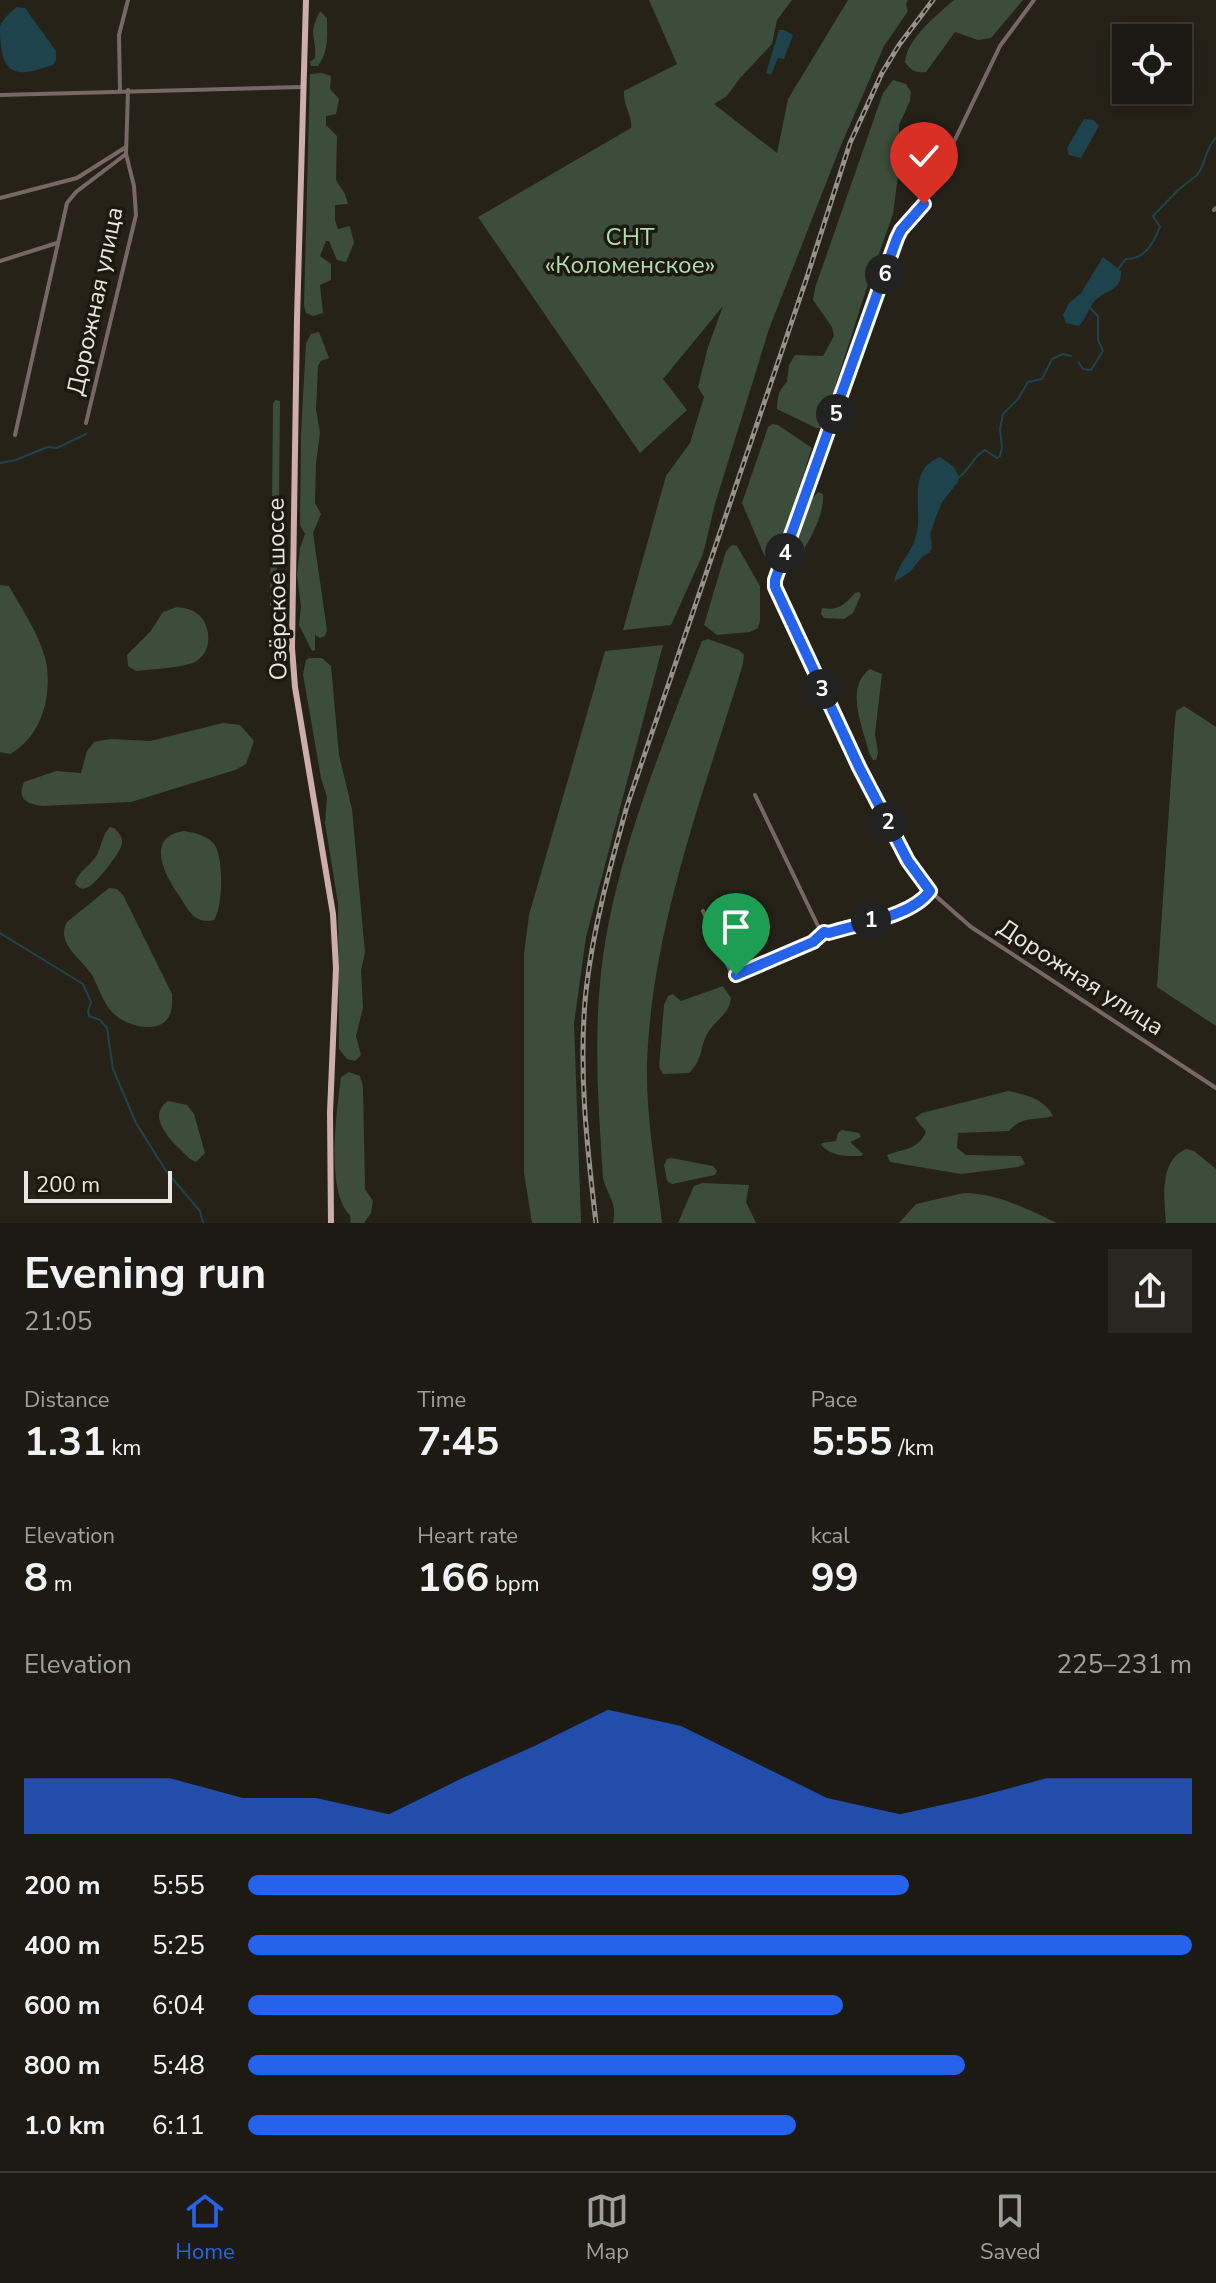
<!DOCTYPE html>
<meta charset="utf-8">
<style>
:root{--surface:#1c1a12;--page:#292720;--text:#f1f3f6;--muted:#a0a19f;--line:#3a3832;--accent:#2563eb}
body{margin:0;font-family:"Nunito Sans",sans-serif;background:var(--page);color:var(--text);height:100vh;display:flex;flex-direction:column;font-size:30px;white-space:nowrap}
*{box-sizing:border-box;margin:0}
p{font-size:26px;color:var(--muted)}
.icon{flex:none;width:44px;height:44px;fill:none;stroke:currentColor;stroke-width:2;stroke-linecap:round;stroke-linejoin:round}
.map{position:relative;height:1223px;overflow:hidden}
.sheet{display:flex;flex-direction:column;background:var(--surface);flex:1}
.sheet>*{flex:none}
.controls{position:absolute;left:1112px;top:24px;display:grid;gap:16px}
.controls a{display:grid;place-items:center;width:80px;height:80px;border-radius:0px;background:var(--surface);box-shadow:0 4px 20px #0003,0 0 0 2px var(--line);font-size:40px}
.scale{position:absolute;left:24px;bottom:20px;width:148px;box-sizing:border-box;padding-left:8px;border:4px solid #e9e7e0;border-top:0;font-size:22px;line-height:28px;white-space:nowrap;color:#e9e7e0;-webkit-text-stroke:6px #1c190e;paint-order:stroke}
.pin{position:absolute;display:grid;place-items:center;width:68px;height:68px;color:#fff;margin:-82px -34px;border-radius:50% 50% 50% 0;rotate:-45deg;box-shadow:0 0 8px #0007}
.pin .icon{rotate:45deg}
.km{position:absolute;width:40px;height:40px;margin:-20px;border-radius:50%;background:#222;color:#fff;font-size:22px;line-height:40px;text-align:center}
.round{display:grid;place-items:center;flex:none;width:84px;height:84px;border-radius:0px;background:var(--page)}
.overview{display:flex;align-items:center;justify-content:space-between;height:136px;padding:0 24px}
h1{font-size:44px;font-weight:700;line-height:60px}
.stats{display:grid;grid-template-columns:repeat(3,1fr);gap:12px;height:136px;padding:8px 24px}
.stats div{display:grid;align-content:center}
.stats b{font-size:40px;font-weight:700}
.stats small{font-size:22px;font-weight:400}
.stats p{font-size:22px}
.chart{height:224px;padding:16px 24px}
.chart p{display:flex;justify-content:space-between}
.chart svg{width:100%;height:144px;margin-top:8px;fill:var(--accent);opacity:.7}
ul{padding:0 24px;list-style:none;font-size:26px}
li{display:grid;grid-template-columns:128px 96px 1fr;align-items:center;height:60px}
li i{height:20px;border-radius:10px;background:var(--accent)}
.dock{display:flex;justify-content:space-around;align-items:center;height:112px;border-top:2px solid var(--line);background:var(--surface);font-size:22px;color:var(--muted)}
.dock a{display:grid;justify-items:center;gap:4px}
.dock .current{color:var(--accent)}
.map>svg:first-child{display:block}
.green{fill:#3c4d3b}
.water{fill:#1f434d}
.lines{fill:none;stroke-linecap:round;stroke-linejoin:round}
.stream{stroke:#1f434d;stroke-width:2}
.minor{stroke:#776867;stroke-width:4}
.primary{stroke:#ceaeac;stroke-width:6}
.rail-casing{stroke:#95928a;stroke-width:5}
.rail{stroke:#1c190e;stroke-width:2;stroke-dasharray:6;stroke-linecap:butt}
.route-casing{stroke:#fff;stroke-width:16}
.route{stroke:#2563eb;stroke-width:10}
.labels{text-anchor:middle;stroke-width:7;stroke-linejoin:round;paint-order:stroke}
.park-label{font-size:24px;fill:#b2dbaf;stroke:#1c190e}
.street-label{font-size:24px;fill:#e9e7e0;stroke:#1c190e}
</style>
<div class="map">
<svg width="1216" height="1223" viewBox="0 0 1216 1223">
<rect width="100%" height="100%" fill="#262218"/>
<path class="green" d="M 649,0 L 792,0 L 777,20 L 772,44 L 740,78 L 727,96 L 714,104 L 777,153 L 788,99 L 848,0 L 908,0 L 906,4 L 908,11 L 884,46 L 839,150 L 769,329 L 715,504 L 703,554 L 671,625 L 623,630 L 666,476 L 690,443 L 704,397 L 698,387 L 708,347 L 723,306 L 663,379 L 687,410 L 640,453 L 478,217 L 631,128 C 633,116 623,107 624,91 L 677,64 Z
M 954,0 L 1023,0 L 991,38 L 978,40 L 955,32 L 926,72 C 916,73 911,71 905,62 C 908,37 936,16 954,0 Z
M 320,11 L 327,18 C 327,36 329,51 318,66 L 311,66 L 310,62 L 315,58 C 317,36 307,36 320,11 Z
M 322,73 L 331,76 L 330,89 L 339,99 L 336,114 L 326,116 L 326,125 L 337,136 L 336,180 L 345,194 L 348,204 L 335,205 L 335,220 L 338,229 L 350,226 L 354,243 L 346,262 L 337,260 L 329,241 L 326,241 L 320,256 L 331,264 L 331,280 L 320,285 L 323,313 L 313,316 L 306,313 L 304,306 L 310,74 Z
M 893,80 L 906,84 L 911,92 L 910,101 L 899,125 L 899,168 L 893,214 L 866,290 L 824,422 L 822,428 L 816,428 L 777,409 C 777,398 779,389 787,382 L 789,365 L 795,355 L 823,356 L 834,336 L 832,327 L 813,300 L 815,288 L 883,93 Z
M 319,332 L 329,358 L 321,361 L 318,366 L 316,409 L 320,433 L 316,463 L 315,503 L 321,514 L 313,533 L 327,630 L 325,636 L 320,638 L 315,635 L 315,650 L 312,651 L 299,625 L 301,607 L 297,575 L 300,548 L 305,534 L 300,525 L 301,434 L 306,343 L 311,334 Z
M 275,400 L 280,401 L 279,501 L 276,504 L 272,503 L 273,404 Z
M 772,424 L 778,425 L 812,448 L 776,557 L 771,559 L 765,557 L 742,503 L 768,427 Z
M 818,492 L 823,494 C 825,515 808,542 798,560 L 794,561 L 791,557 L 812,499 Z
M 275,516 L 278,520 L 276,600 L 273,607 L 270,606 L 271,520 Z
M 732,545 L 737,546 L 760,586 L 760,621 L 758,628 L 750,632 L 717,635 L 704,625 L 726,551 Z
M 0,585 L 9,586 C 22,610 43,639 47,667 C 51,701 40,737 10,754 L 0,752 Z
M 859,592 L 861,595 L 853,613 L 844,619 L 824,618 L 821,614 L 822,608 C 839,611 845,604 855,593 Z
M 177,607 C 185,608 193,609 200,616 C 211,627 212,650 198,660 C 188,668 151,669 136,671 L 128,666 L 127,655 L 150,632 L 163,612 Z
M 708,639 L 739,650 L 744,655 L 743,664 C 704,792 651,930 647,1065 C 646,1117 656,1171 662,1223 L 613,1223 C 618,1204 607,1195 603,1178 C 599,1113 594,1049 600,983 C 611,867 658,759 698,651 L 702,641 Z
M 663,645 L 586,937 L 574,1023 L 581,1223 L 532,1223 L 524,1173 L 524,954 L 529,915 L 605,651 Z
M 309,658 L 322,658 L 331,666 L 339,755 L 352,809 L 365,953 L 361,970 L 363,1008 L 356,1036 L 361,1055 L 355,1061 L 347,1059 L 339,1049 L 338,903 L 325,823 L 327,797 L 321,778 L 303,674 L 306,660 Z
M 870,669 L 882,674 L 875,734 L 878,753 L 876,760 L 873,760 L 869,753 C 863,727 844,688 870,669 Z
M 1184,706 L 1216,727 L 1216,1026 L 1157,987 L 1175,720 L 1176,711 Z
M 223,723 L 240,725 L 254,741 L 246,764 L 235,770 L 131,802 L 42,806 C 26,804 17,799 24,782 L 56,771 L 81,773 L 87,751 L 94,742 L 110,739 L 150,741 Z
M 110,827 L 114,828 C 119,833 123,837 122,844 C 120,853 95,886 86,888 C 80,890 79,887 75,884 C 77,873 88,867 95,858 C 102,848 101,836 110,827 Z
M 184,831 C 195,833 207,835 214,844 C 224,857 223,907 214,920 C 207,922 201,921 195,917 C 189,913 184,903 180,897 C 165,876 144,837 184,831 Z
M 109,888 L 117,889 L 123,895 L 172,994 C 172,1002 173,1011 168,1018 C 157,1035 124,1025 113,1013 C 102,1002 99,987 92,975 C 82,959 55,943 67,922 Z
M 723,986 L 731,998 C 729,1014 717,1019 709,1031 C 699,1046 704,1059 689,1073 L 663,1074 L 659,1067 L 664,1005 L 668,996 L 673,994 L 681,1001 Z
M 349,1072 L 360,1076 L 363,1087 L 365,1189 L 373,1201 L 371,1213 L 364,1223 L 351,1223 L 350,1215 C 325,1191 337,1110 341,1077 Z
M 1008,1091 C 1026,1095 1045,1099 1053,1116 C 1036,1121 1022,1115 1009,1131 L 958,1133 L 957,1148 L 966,1155 L 1021,1156 L 1025,1164 L 1018,1167 L 961,1174 L 890,1162 L 887,1155 C 904,1148 917,1151 926,1132 L 915,1118 L 922,1113 Z
M 168,1101 L 187,1105 L 194,1114 L 205,1153 L 196,1162 L 190,1159 C 177,1146 143,1118 168,1101 Z
M 842,1130 L 859,1133 L 861,1137 L 850,1142 L 863,1154 L 861,1156 C 844,1156 833,1157 821,1145 L 822,1143 L 836,1141 L 838,1133 Z
M 1186,1149 L 1194,1151 L 1216,1169 L 1216,1223 L 1166,1223 C 1164,1198 1159,1161 1186,1149 Z
M 671,1158 L 713,1166 L 717,1171 L 715,1175 L 672,1184 L 667,1181 L 664,1165 L 667,1159 Z
M 702,1183 L 749,1185 L 746,1202 L 756,1223 L 678,1223 L 694,1186 Z
M 964,1193 C 996,1193 1028,1209 1057,1223 L 899,1223 L 916,1204 Z"/>
<path class="water" d="M 17,7 L 25,8 L 56,51 L 56,60 L 53,65 C 42,68 26,75 15,71 C 0,66 0,39 0,26 C 3,19 11,11 17,7 Z
M 779,30 L 784,30 L 793,35 L 784,59 L 778,58 L 771,75 L 766,73 Z
M 1084,119 L 1093,120 L 1099,126 L 1081,158 L 1069,155 L 1067,148 Z
M 1103,257 L 1121,271 C 1122,293 1103,289 1093,303 C 1088,311 1085,319 1079,326 L 1066,323 L 1063,315 L 1069,303 L 1081,293 Z
M 940,457 L 954,467 L 959,477 L 958,482 L 942,502 L 936,517 L 930,534 L 932,547 L 930,552 L 922,557 L 910,572 L 894,582 C 898,563 912,553 916,536 C 924,510 905,471 940,457 Z"/>
<g class="lines">
<path class="stream" d="M 1117,270 L 1126,259 C 1145,259 1153,244 1160,227 L 1153,216 L 1178,190 L 1197,175 C 1206,164 1205,148 1216,138
M 1079,363 L 1083,369 L 1091,370 L 1103,351 L 1098,340 L 1098,316 L 1090,308
M 0,463 L 16,460 L 47,447 L 57,448 L 86,434
M 959,477 C 970,470 973,456 985,450 L 997,458 L 1000,456 L 1002,447 L 1000,429 L 1003,414 L 1018,399 L 1028,382 L 1042,379 L 1052,359 L 1063,354 L 1071,356
M 0,933 L 83,984 L 91,1002 L 88,1011 L 89,1016 L 100,1020 L 107,1028 L 113,1069 L 136,1123 L 166,1171 L 200,1211 L 203,1223"/>
<path class="minor" d="M 1034,0 L 1000,46 L 924,204 L 901,230 L 775,580 L 775,587 L 859,767 L 908,861 L 930,891 L 971,927 L 1216,1088
M 120,91 L 119,35 L 128,0
M 0,95 L 303,87
M 0,198 L 77,178 L 126,147
M 1214,210 L 1216,208
M 0,261 L 57,243
M 86,423 L 136,215 L 134,186 L 126,154 L 128,90
M 15,435 L 67,203 L 76,192 L 126,154
M 755,795 L 819,928 L 829,933 C 860,923 911,917 930,891
M 703,911 L 732,975 L 813,942 L 824,932"/>
<path class="primary" d="M 306,0 L 297,319 L 292,648 L 295,687 L 333,914 L 336,968 L 330,1113 L 331,1223"/>
<g class="rail-casing">
<path id="rail" d="M 596,1223 C 587,1147 578,1068 586,991 C 593,928 610,867 627,806 L 807,277 L 850,143 L 882,73 L 899,45 L 933,0"/>
</g>
<use href="#rail" class="rail"/>
</g>
<g class="lines">
<g class="route-casing">
<path id="route" d="M 736,975 L 813,942 L 824,932 L 829,933 C 860,923 911,917 930,891 L 908,861 L 859,767 L 775,587 L 775,580 L 897,238 L 901,230 L 924,204"/>
</g>
<use href="#route" class="route"/>
</g>
<g class="labels">
<g class="park-label">
<text x="630" y="245">СНТ<tspan x="630" dy="28">«Коломенское»</tspan></text>
</g>
<g class="street-label">
<text transform="translate(95 301) rotate(-78)" y="8">Дорожная улица</text>
<text transform="translate(277 589) rotate(-91)" y="8">Озёрское шоссе</text>
<text transform="translate(1081 977) rotate(33)" y="8">Дорожная улица</text>
</g>
</g>
</svg>
<div class="controls">
<a><svg class="icon" aria-label="locate" viewBox="0 0 24 24"><circle cx="12" cy="12" r="6"/><path d="M12 2v4M12 18v4M2 12h4M18 12h4"/></svg></a>
</div>
<div class="scale">200 m</div>
<div class="pin" style="left:736px;top:975px;background:#1e9e55"><svg class="icon" aria-label="arrive" viewBox="0 0 24 24"><path d="M6 21V4h12l-3 4 3 4H6"/></svg></div>
<div class="pin" style="left:924px;top:204px;background:#d93025"><svg class="icon" aria-label="check" viewBox="0 0 24 24"><path d="M5 12l5 5 9-10"/></svg></div>
<b class="km" style="left:871px;top:920px">1</b>
<b class="km" style="left:888px;top:822px">2</b>
<b class="km" style="left:822px;top:689px">3</b>
<b class="km" style="left:785px;top:553px">4</b>
<b class="km" style="left:836px;top:414px">5</b>
<b class="km" style="left:885px;top:274px">6</b>
</div>
<section class="sheet">
<div class="overview"><div><h1>Evening run</h1><p>21:05</p></div><a class="round"><svg class="icon" aria-label="share" viewBox="0 0 24 24"><path d="M12 15V3M7 8l5-5 5 5M5 13v7h14v-7"/></svg></a></div>
<div class="stats">
<div><p>Distance</p><b>1.31<small> km</small></b></div>
<div><p>Time</p><b>7:45</b></div>
<div><p>Pace</p><b>5:55<small> /km</small></b></div>
</div>
<div class="stats">
<div><p>Elevation</p><b>8<small> m</small></b></div>
<div><p>Heart rate</p><b>166<small> bpm</small></b></div>
<div><p>kcal</p><b>99</b></div>
</div>
<div class="chart"><p><span>Elevation</span>225–231 m</p>
<svg viewBox="0 0 160 44" preserveAspectRatio="none"><path d="M0 44V27L10 27L20 27L30 33L40 33L50 38L60 27L70 17L80 6L90 11L100 22L110 33L120 38L130 33L140 27L150 27L160 27V44z"/></svg>
</div>
<ul>
<li><b>200 m</b>5:55<i style="width:70%"></i></li>
<li><b>400 m</b>5:25<i style="width:100%"></i></li>
<li><b>600 m</b>6:04<i style="width:63%"></i></li>
<li><b>800 m</b>5:48<i style="width:76%"></i></li>
<li><b>1.0 km</b>6:11<i style="width:58%"></i></li>
</ul>
</section>
<nav class="dock">
<a class="current"><svg class="icon" aria-label="home" viewBox="0 0 24 24"><path d="M3 11l9-7 9 7M6 9v11h12V9"/></svg>Home</a>
<a><svg class="icon" aria-label="map" viewBox="0 0 24 24"><path d="M3 6l6-2 6 2 6-2v14l-6 2-6-2-6 2zM9 4v14M15 6v14"/></svg>Map</a>
<a><svg class="icon" aria-label="saved" viewBox="0 0 24 24"><path d="M7 4h10v16l-5-4-5 4z"/></svg>Saved</a>
</nav>
